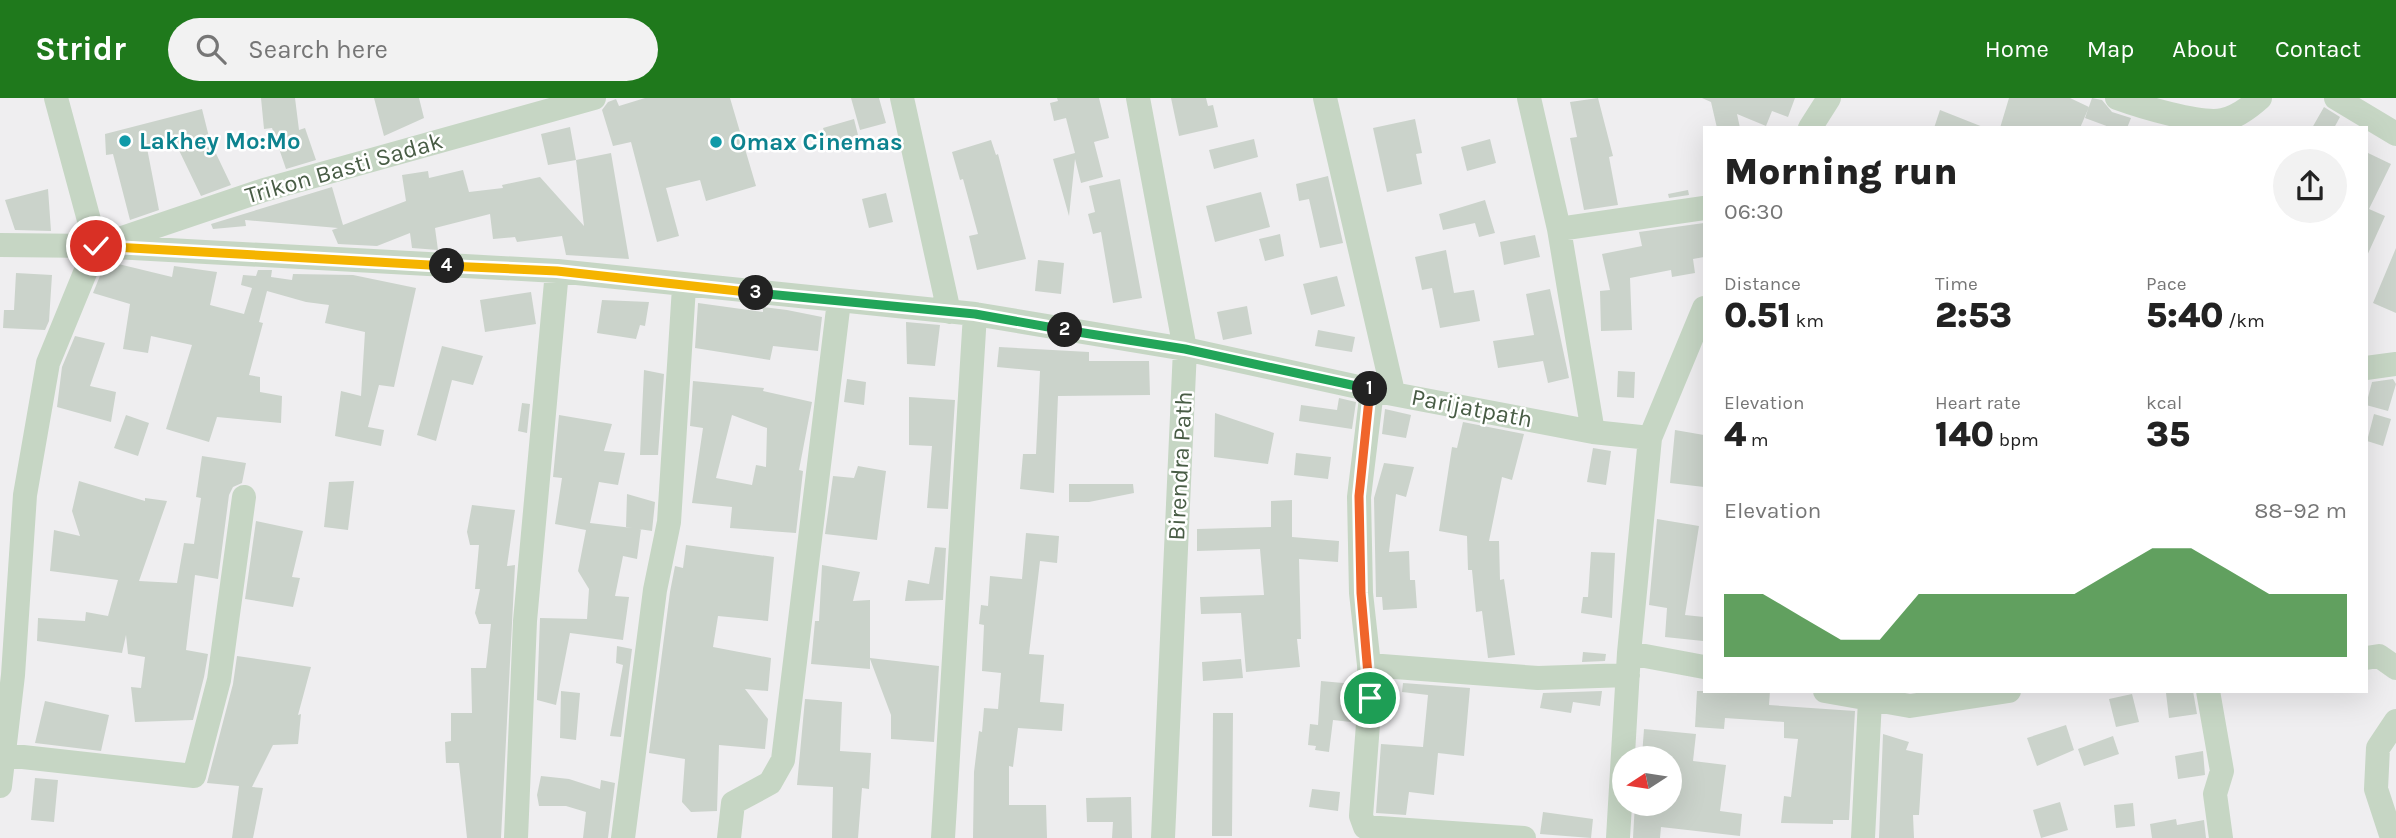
<!DOCTYPE html>
<meta charset="utf-8">
<style>
:root{--surface:#fff;--page:#f2f2f2;--text:#222;--muted:#767676;--accent:#1f791c}
body{margin:0;font-family:Karla,sans-serif;background:var(--page);color:var(--text);height:100vh;display:flex;flex-direction:column;font-size:26px;white-space:nowrap}
*{box-sizing:border-box;margin:0}
p{font-size:23px;color:var(--muted)}
.icon{flex:none;width:38px;height:38px;fill:none;stroke:currentColor;stroke-width:2;stroke-linecap:round;stroke-linejoin:round}
.map{position:relative;flex:1;overflow:hidden}
.details{position:absolute;left:1703px;top:28px;width:665px;height:567px;display:flex;flex-direction:column;background:var(--surface);border-radius:0px;box-shadow:0 7px 28px #0002}
.details>*{flex:none}
.needle{width:46px;rotate:258deg}
.controls{position:absolute;left:1612px;top:648px;display:grid;gap:14px}
.controls a{display:grid;place-items:center;width:70px;height:70px;border-radius:50%;background:var(--surface);box-shadow:0 7px 28px #0002;font-size:35px}
.pin{position:absolute;display:grid;place-items:center;width:60px;height:60px;color:#fff;margin:-30px;border:4px solid #fff;border-radius:50%;box-shadow:0 2px 7px #0007}
.km{position:absolute;width:35px;height:35px;margin:-18px;border-radius:50%;background:#222;color:#fff;font-size:19px;line-height:35px;text-align:center}
.round{display:grid;place-items:center;flex:none;width:74px;height:74px;border-radius:37px;background:var(--page)}
.overview{display:flex;align-items:center;justify-content:space-between;height:119px;padding:0 21px}
h1{font-size:38px;font-weight:800;line-height:52px}
.stats{display:grid;grid-template-columns:repeat(3,1fr);gap:10px;height:119px;padding:7px 21px}
.stats div{display:grid;align-content:center}
.stats b{font-size:35px;font-weight:800}
.stats small{font-size:19px;font-weight:400}
.stats p{font-size:19px}
.chart{height:196px;padding:14px 21px}
.chart p{display:flex;justify-content:space-between}
.chart svg{width:100%;height:126px;margin-top:7px;fill:var(--accent);opacity:.7}
header{display:flex;align-items:center;gap:42px;box-sizing:border-box;height:98px;padding:0 35px;background:var(--accent);color:#fff}
header strong{font-size:33px}
nav{display:flex;gap:38px;margin-inline-start:auto;font-size:24px}
.search{width:490px;height:63px;background:var(--page);display:flex;align-items:center;gap:18px;box-sizing:border-box;padding:0 24px;border-radius:38px;color:var(--muted);font-size:26px}
.map>svg:first-child{display:block}
.building{fill:#cbd3cb;fill-rule:evenodd}
.lines{fill:none;stroke-linecap:round;stroke-linejoin:round}
.minor{stroke:#c6d6c4;stroke-width:24}
.split-1-casing{stroke:#fff;stroke-width:14}
.split-2-casing{stroke:#fff;stroke-width:14}
.split-3-casing{stroke:#fff;stroke-width:14}
.split-4-casing{stroke:#fff;stroke-width:14}
.split-5-casing{stroke:#fff;stroke-width:14}
.split-1{stroke:#f0652b;stroke-width:9}
.split-2{stroke:#22a559;stroke-width:9}
.split-3{stroke:#22a559;stroke-width:9}
.split-4{stroke:#f5b400;stroke-width:9}
.split-5{stroke:#f5b400;stroke-width:9}
.culture-dot{fill:#0f9aa8;stroke:#fff;stroke-width:2.5}
.labels{text-anchor:middle;stroke-width:5;stroke-linejoin:round;paint-order:stroke}
.culture-label{font-size:24px;font-weight:bold;fill:#0d838f;stroke:#fff;text-anchor:start}
.street-label{font-size:24px;fill:#485c45;stroke:#fff}
</style>
<header>
<strong>Stridr</strong>
<div class="search"><svg class="icon" aria-label="search" viewBox="0 0 24 24"><circle cx="10" cy="10" r="6"/><path d="M15 15l6 6"/></svg>Search here</div>
<nav><a>Home</a><a>Map</a><a>About</a><a>Contact</a></nav>
</header>
<div class="map">
<svg width="2396" height="740" viewBox="0 0 2396 740">
<rect width="100%" height="100%" fill="#efeef0"/>
<path class="building" d="M 261,0 L 295,0 L 299,32 L 305,30 L 316,62 L 286,71 L 272,30 L 264,31 Z
M 374,0 L 419,0 L 424,20 L 384,38 Z
M 645,0 L 730,0 L 756,88 L 706,103 L 700,82 L 666,90 L 679,138 L 657,144 L 631,44 L 613,48 L 602,12 L 608,4 L 616,1 L 619,8 Z
M 851,0 L 879,0 L 886,25 L 860,32 Z
M 1057,0 L 1099,0 L 1109,40 L 1094,44 L 1103,79 L 1081,85 L 1075,61 L 1069,118 L 1053,61 L 1075,55 L 1066,20 L 1054,23 L 1050,5 L 1058,3 Z
M 1171,0 L 1206,0 L 1208,8 L 1213,7 L 1218,29 L 1179,38 Z
M 1598,0 L 1613,58 L 1609,59 L 1618,107 L 1584,112 L 1570,40 L 1577,39 L 1570,4 Z
M 1702,0 L 1795,0 L 1788,19 L 1772,13 L 1766,28 L 1737,16 L 1740,30 L 1717,30 L 1711,4 Z
M 2009,0 L 2070,0 L 2089,9 L 2080,30 L 2000,30 Z
M 2092,0 L 2102,2 L 2112,14 L 2131,20 L 2127,30 L 2112,30 L 2085,20 Z
M 2324,9 L 2340,19 L 2334,30 L 2312,30 Z
M 202,11 L 210,43 L 231,87 L 201,98 L 175,44 L 147,50 L 159,112 L 130,122 L 113,56 L 106,57 L 105,36 Z
M 1940,12 L 1983,29 L 1983,30 L 1934,30 Z
M 854,21 L 858,37 L 828,46 L 823,30 Z
M 1415,21 L 1422,55 L 1416,56 L 1422,86 L 1387,94 L 1373,30 Z
M 570,29 L 576,62 L 548,67 L 541,36 Z
M 1254,41 L 1258,59 L 1214,71 L 1209,52 Z
M 1490,41 L 1496,65 L 1467,73 L 1461,49 Z
M 991,42 L 996,57 L 998,56 L 1026,161 L 977,172 L 969,138 L 978,136 L 963,81 L 960,82 L 952,54 Z
M 2366,54 L 2391,66 L 2369,111 L 2385,118 L 2366,160 Z
M 611,55 L 629,161 L 566,157 L 562,138 L 517,144 L 515,139 L 493,141 L 490,116 L 435,130 L 438,152 L 412,150 L 410,135 L 377,148 L 338,146 L 332,132 L 338,130 L 245,122 L 246,128 L 213,131 L 211,126 L 332,89 L 343,127 L 406,103 L 402,77 L 428,73 L 429,80 L 463,72 L 469,94 L 503,90 L 502,87 L 540,79 L 584,128 L 576,62 Z
M 1328,78 L 1343,145 L 1320,150 L 1309,101 L 1299,103 L 1296,86 Z
M 1120,81 L 1142,200 L 1113,205 L 1101,134 L 1093,136 L 1088,116 L 1095,114 L 1089,88 Z
M 48,91 L 51,133 L 15,132 L 5,102 Z
M 1688,92 L 1689,97 L 1669,100 L 1668,96 Z
M 1261,94 L 1270,129 L 1215,144 L 1206,108 Z
M 886,95 L 893,124 L 869,130 L 862,101 Z
M 1485,102 L 1495,135 L 1479,139 L 1475,125 L 1443,132 L 1439,116 Z
M 1704,125 L 1704,159 L 1693,161 L 1695,175 L 1672,179 L 1671,172 L 1630,180 L 1632,232 L 1601,233 L 1600,193 L 1610,192 L 1602,156 L 1642,148 L 1639,134 Z
M 1280,136 L 1284,158 L 1265,163 L 1259,141 Z
M 1535,137 L 1540,159 L 1504,167 L 1500,144 Z
M 2396,150 L 2396,215 L 2373,205 Z
M 1446,152 L 1454,195 L 1474,192 L 1480,223 L 1440,230 L 1432,190 L 1422,192 L 1415,159 Z
M 1038,162 L 1064,165 L 1061,196 L 1035,193 Z
M 106,163 L 172,179 L 174,168 L 217,174 L 210,207 L 244,216 L 252,190 L 241,187 L 243,177 L 256,178 L 258,172 L 272,172 L 271,179 L 292,182 L 293,176 L 353,177 L 416,190 L 394,289 L 379,287 L 368,329 L 384,332 L 381,348 L 335,338 L 341,293 L 361,298 L 365,234 L 325,225 L 329,207 L 306,204 L 267,193 L 259,224 L 263,225 L 249,277 L 260,279 L 260,294 L 282,298 L 281,325 L 217,319 L 209,344 L 166,331 L 192,247 L 151,238 L 148,255 L 123,251 L 130,206 L 93,195 Z
M 16,175 L 52,177 L 49,223 L 45,232 L 3,230 L 4,212 L 14,212 Z
M 1337,178 L 1345,208 L 1311,217 L 1303,186 Z
M 1550,191 L 1569,280 L 1548,285 L 1543,263 L 1498,270 L 1493,243 L 1534,237 L 1526,196 Z
M 531,194 L 536,226 L 485,234 L 480,202 Z
M 602,202 L 649,204 L 645,228 L 640,227 L 636,241 L 597,235 Z
M 698,205 L 763,214 L 763,209 L 787,212 L 822,219 L 818,253 L 773,248 L 770,262 L 695,250 Z
M 1247,208 L 1252,236 L 1223,242 L 1217,214 Z
M 906,224 L 940,227 L 935,268 L 907,266 Z
M 1318,232 L 1355,239 L 1352,254 L 1315,248 Z
M 75,238 L 105,245 L 90,288 L 116,294 L 111,324 L 57,309 L 62,269 Z
M 442,248 L 483,258 L 473,287 L 452,282 L 436,343 L 417,337 Z
M 999,249 L 1089,254 L 1089,263 L 1149,263 L 1150,297 L 1058,298 L 1054,395 L 1020,391 L 1023,356 L 1036,356 L 1040,273 L 997,269 Z
M 644,272 L 664,276 L 658,357 L 640,357 Z
M 1618,273 L 1635,274 L 1634,300 L 1617,299 Z
M 847,281 L 866,284 L 864,307 L 844,304 Z
M 2393,281 L 2396,286 L 2388,313 L 2366,307 L 2372,284 Z
M 693,283 L 764,290 L 763,293 L 812,304 L 799,372 L 803,373 L 796,435 L 730,430 L 732,409 L 692,405 L 703,330 L 690,328 ZM 732,317 L 767,330 L 766,369 L 756,367 L 752,387 L 716,380 Z
M 909,299 L 955,302 L 948,411 L 927,410 L 932,348 L 909,347 Z
M 1339,300 L 1356,304 L 1352,331 L 1299,323 L 1301,307 L 1337,312 Z
M 522,305 L 530,306 L 527,335 L 518,333 Z
M 1385,311 L 1411,317 L 1406,340 L 1382,336 Z
M 1215,315 L 1274,335 L 1268,366 L 1214,359 Z
M 2374,316 L 2391,321 L 2383,348 L 2367,343 Z
M 126,317 L 149,325 L 138,358 L 114,350 Z
M 559,317 L 612,326 L 604,353 L 625,355 L 618,387 L 599,384 L 590,425 L 641,431 L 637,461 L 623,458 L 615,498 L 629,499 L 623,542 L 570,535 L 556,607 L 537,602 L 540,520 L 587,521 L 589,491 L 578,473 L 586,432 L 555,426 L 562,380 L 553,379 Z
M 1463,324 L 1524,336 L 1512,382 L 1502,379 L 1489,443 L 1499,443 L 1500,482 L 1504,481 L 1515,557 L 1488,560 L 1482,513 L 1476,514 L 1472,472 L 1468,472 L 1467,438 L 1439,433 L 1452,349 L 1457,350 Z
M 1675,332 L 1704,337 L 1704,389 L 1670,385 Z
M 1593,350 L 1611,353 L 1606,387 L 1587,384 Z
M 1296,355 L 1331,359 L 1328,381 L 1294,377 Z
M 202,358 L 246,365 L 242,385 L 233,389 L 229,397 L 218,481 L 195,477 L 186,552 L 208,556 L 204,579 L 193,622 L 135,624 L 131,589 L 141,590 L 145,559 L 128,556 L 126,537 L 122,555 L 37,543 L 38,520 L 85,523 L 86,514 L 108,518 L 118,482 L 50,473 L 54,432 L 80,438 L 72,413 L 79,383 L 145,403 L 145,400 L 167,403 L 139,483 L 177,485 L 184,445 L 194,446 L 201,400 L 196,399 Z
M 1384,365 L 1414,369 L 1406,399 L 1396,396 L 1389,454 L 1409,453 L 1410,482 L 1415,482 L 1417,510 L 1383,512 L 1382,499 L 1376,499 L 1374,400 Z
M 858,368 L 886,373 L 877,442 L 825,436 L 833,378 L 854,380 Z
M 354,383 L 348,432 L 324,429 L 329,384 Z
M 1069,386 L 1133,386 L 1134,395 L 1089,404 L 1069,404 Z
M 627,396 L 655,404 L 652,433 L 626,429 Z
M 1292,402 L 1292,439 L 1339,443 L 1338,464 L 1299,461 L 1301,541 L 1297,541 L 1300,569 L 1246,574 L 1241,515 L 1201,516 L 1200,499 L 1264,497 L 1260,451 L 1197,453 L 1197,431 L 1271,429 L 1271,403 Z
M 472,407 L 515,412 L 507,468 L 515,467 L 501,740 L 467,740 L 459,665 L 446,665 L 445,644 L 451,643 L 451,615 L 472,615 L 471,570 L 486,570 L 491,526 L 479,526 L 475,515 L 480,491 L 475,491 L 479,447 L 470,447 L 467,434 Z
M 1657,421 L 1699,428 L 1685,517 L 1704,519 L 1703,543 L 1665,539 L 1667,510 L 1649,507 Z
M 256,423 L 303,433 L 292,479 L 300,480 L 293,509 L 245,501 Z
M 1026,435 L 1059,438 L 1057,465 L 1040,463 L 1029,556 L 1044,557 L 1040,604 L 1064,606 L 1062,633 L 1018,630 L 1013,669 L 1009,668 L 1009,707 L 1046,707 L 1047,740 L 973,740 L 974,674 L 979,633 L 982,634 L 984,610 L 998,611 L 1001,575 L 982,573 L 984,527 L 979,526 L 981,507 L 988,508 L 990,478 L 1022,481 Z
M 686,447 L 774,459 L 768,523 L 718,518 L 713,549 L 771,560 L 768,593 L 745,591 L 768,621 L 765,651 L 719,647 L 717,713 L 691,714 L 682,704 L 685,661 L 649,655 L 670,494 L 675,468 L 683,470 Z
M 935,449 L 946,450 L 943,502 L 905,503 L 908,482 L 929,486 Z
M 1591,454 L 1615,455 L 1612,520 L 1581,515 L 1583,499 L 1588,499 Z
M 822,467 L 860,474 L 853,503 L 870,502 L 870,560 L 939,568 L 934,644 L 891,641 L 891,617 L 870,561 L 870,571 L 811,566 L 815,523 L 819,523 Z
M 617,548 L 632,551 L 621,639 L 610,638 L 623,567 L 616,565 Z
M 1583,554 L 1606,556 L 1605,563 L 1582,564 Z
M 237,558 L 311,569 L 298,617 L 301,616 L 298,646 L 273,647 L 252,689 L 263,690 L 253,740 L 232,740 L 239,688 L 207,685 L 233,586 Z
M 1241,561 L 1243,580 L 1203,583 L 1202,564 Z
M 1321,583 L 1354,586 L 1351,624 L 1333,622 L 1329,654 L 1315,652 L 1316,648 L 1308,647 L 1310,626 L 1318,627 Z
M 1403,585 L 1470,590 L 1464,658 L 1438,655 L 1434,697 L 1409,694 L 1406,717 L 1376,715 L 1381,646 L 1423,649 L 1428,597 L 1402,594 Z
M 561,593 L 580,595 L 576,642 L 560,640 Z
M 1602,593 L 1600,608 L 1573,604 L 1571,615 L 1540,610 L 1543,595 Z
M 1697,593 L 1770,593 L 1769,607 L 1855,613 L 1849,722 L 1833,722 L 1833,726 L 1781,725 L 1784,698 L 1791,699 L 1798,641 L 1784,640 L 1784,624 L 1725,620 L 1724,631 L 1695,629 Z
M 2176,593 L 2193,593 L 2197,616 L 2169,620 L 2166,595 Z
M 2132,596 L 2139,624 L 2116,629 L 2109,601 Z
M 805,601 L 842,604 L 840,653 L 871,655 L 869,691 L 862,690 L 858,740 L 832,740 L 833,689 L 797,687 Z
M 45,603 L 109,617 L 101,653 L 35,645 Z
M 1213,615 L 1233,615 L 1232,738 L 1212,738 Z
M 2066,627 L 2074,652 L 2037,668 L 2027,640 Z
M 1644,631 L 1696,636 L 1693,663 L 1726,667 L 1720,713 L 1742,716 L 1740,738 L 1661,729 L 1660,740 L 1633,740 L 1635,705 L 1670,705 L 1670,660 L 1642,658 Z
M 1883,636 L 1909,644 L 1906,652 L 1923,656 L 1919,717 L 1913,717 L 1914,740 L 1879,740 Z
M 2113,638 L 2119,656 L 2084,668 L 2078,651 Z
M 2203,653 L 2205,677 L 2178,681 L 2175,658 Z
M 541,678 L 569,681 L 600,691 L 601,682 L 615,685 L 608,740 L 583,740 L 586,714 L 566,708 L 539,708 L 537,697 Z
M 35,680 L 58,682 L 54,724 L 31,722 Z
M 1312,691 L 1340,694 L 1338,713 L 1309,709 Z
M 1131,699 L 1132,740 L 1112,740 L 1113,724 L 1087,724 L 1086,700 Z
M 2060,704 L 2068,732 L 2041,740 L 2033,712 Z
M 2133,705 L 2135,728 L 2116,730 L 2114,707 Z
M 1543,714 L 1593,721 L 1591,740 L 1540,736 Z
M 2176,721 L 2177,727 L 2204,722 L 2206,740 L 2152,740 L 2150,726 Z"/>
<g class="lines">
<path class="minor" d="M 902,0 L 949,214
M 1138,0 L 1185,251 L 1163,740
M 1325,0 L 1393,294
M 1529,0 L 1559,131 L 1593,334
M 2117,0 C 2139,8 2201,27 2223,22 C 2237,19 2250,9 2260,0
M 2336,0 L 2396,36
M 1810,30 L 1829,0
M 1559,131 L 1704,110
M 110,144 L 264,92 L 594,0
M 0,147 L 96,148 L 557,173 L 975,216 L 1185,251 L 1372,292 L 1593,334 L 1650,340
M 2366,270 L 2396,266
M 1629,555 L 1704,569
M 2366,560 L 2379,558 L 2396,570
M 1369,567 L 1361,495 L 1359,399 L 1372,292
M 1825,593 L 1910,608 L 2009,593
M 2208,593 L 2222,673 L 2215,696 L 2221,740
M 5,657 L 194,678 L 219,582 L 244,399
M 0,688 L 13,577 L 25,397 L 48,265 L 96,148 L 56,0
M 516,740 L 525,523 L 557,173
M 623,740 L 655,492 L 669,424 L 684,189
M 729,740 L 733,705 L 770,685 L 783,662 L 839,203
M 943,740 L 975,216
M 1524,740 L 1365,729 L 1361,718 L 1370,600 L 1369,567 L 1538,580 L 1628,577
M 1618,740 L 1629,555 L 1650,340 L 1704,210
M 1863,740 L 1870,602 L 1875,593
M 2392,740 L 2376,691 L 2378,650 L 2396,623"/>
</g>
<g class="lines">
<g class="split-1-casing">
<path id="split-1" d="M 1370,600 L 1361,495 L 1359,398 L 1370,291"/>
</g>
<g class="split-2-casing">
<path id="split-2" d="M 1065,232 L 1185,251 L 1370,291"/>
</g>
<g class="split-3-casing">
<path id="split-3" d="M 756,195 L 975,216 L 1065,232"/>
</g>
<g class="split-4-casing">
<path id="split-4" d="M 447,168 L 557,173 L 756,195"/>
</g>
<g class="split-5-casing">
<path id="split-5" d="M 96,148 L 447,168"/>
</g>
<use href="#split-1" class="split-1"/>
<use href="#split-2" class="split-2"/>
<use href="#split-3" class="split-3"/>
<use href="#split-4" class="split-4"/>
<use href="#split-5" class="split-5"/>
</g>
<g class="culture-dot">
<circle cx="125" cy="43" r="7"/>
<circle cx="716" cy="44" r="7"/>
</g>
<g class="labels">
<g class="culture-label">
<text x="139" y="51">Lakhey Mo:Mo</text>
<text x="730" y="52">Omax Cinemas</text>
</g>
<g class="street-label">
<text transform="translate(344 70) rotate(-16)" y="8">Trikon Basti Sadak</text>
<text transform="translate(1472 310) rotate(11)" y="8">Parijatpath</text>
<text transform="translate(1180 368) rotate(-87)" y="8">Birendra Path</text>
</g>
</g>
</svg>
<div class="controls">
<a><svg class="needle" viewBox="-14 -14 28 28"><path d="M0-13l5 13h-10z" fill="#e53935"/><path d="M0 13l5-13h-10z" fill="#767676"/></svg></a>
</div>
<div class="pin" style="left:1370px;top:600px;background:#1e9e55"><svg class="icon" aria-label="arrive" viewBox="0 0 24 24"><path d="M6 21V4h12l-3 4 3 4H6"/></svg></div>
<div class="pin" style="left:96px;top:148px;background:#d93025"><svg class="icon" aria-label="check" viewBox="0 0 24 24"><path d="M5 12l5 5 9-10"/></svg></div>
<b class="km" style="left:1370px;top:291px">1</b>
<b class="km" style="left:1065px;top:232px">2</b>
<b class="km" style="left:756px;top:195px">3</b>
<b class="km" style="left:447px;top:168px">4</b>
<section class="details">
<div class="overview"><div><h1>Morning run</h1><p>06:30</p></div><a class="round"><svg class="icon" aria-label="share" viewBox="0 0 24 24"><path d="M12 15V3M7 8l5-5 5 5M5 13v7h14v-7"/></svg></a></div>
<div class="stats">
<div><p>Distance</p><b>0.51<small> km</small></b></div>
<div><p>Time</p><b>2:53</b></div>
<div><p>Pace</p><b>5:40<small> /km</small></b></div>
</div>
<div class="stats">
<div><p>Elevation</p><b>4<small> m</small></b></div>
<div><p>Heart rate</p><b>140<small> bpm</small></b></div>
<div><p>kcal</p><b>35</b></div>
</div>
<div class="chart"><p><span>Elevation</span>88–92 m</p>
<svg viewBox="0 0 160 44" preserveAspectRatio="none"><path d="M0 44V22L10 22L20 30L30 38L40 38L50 22L60 22L70 22L80 22L90 22L100 14L110 6L120 6L130 14L140 22L150 22L160 22V44z"/></svg>
</div>
</section>
</div>
